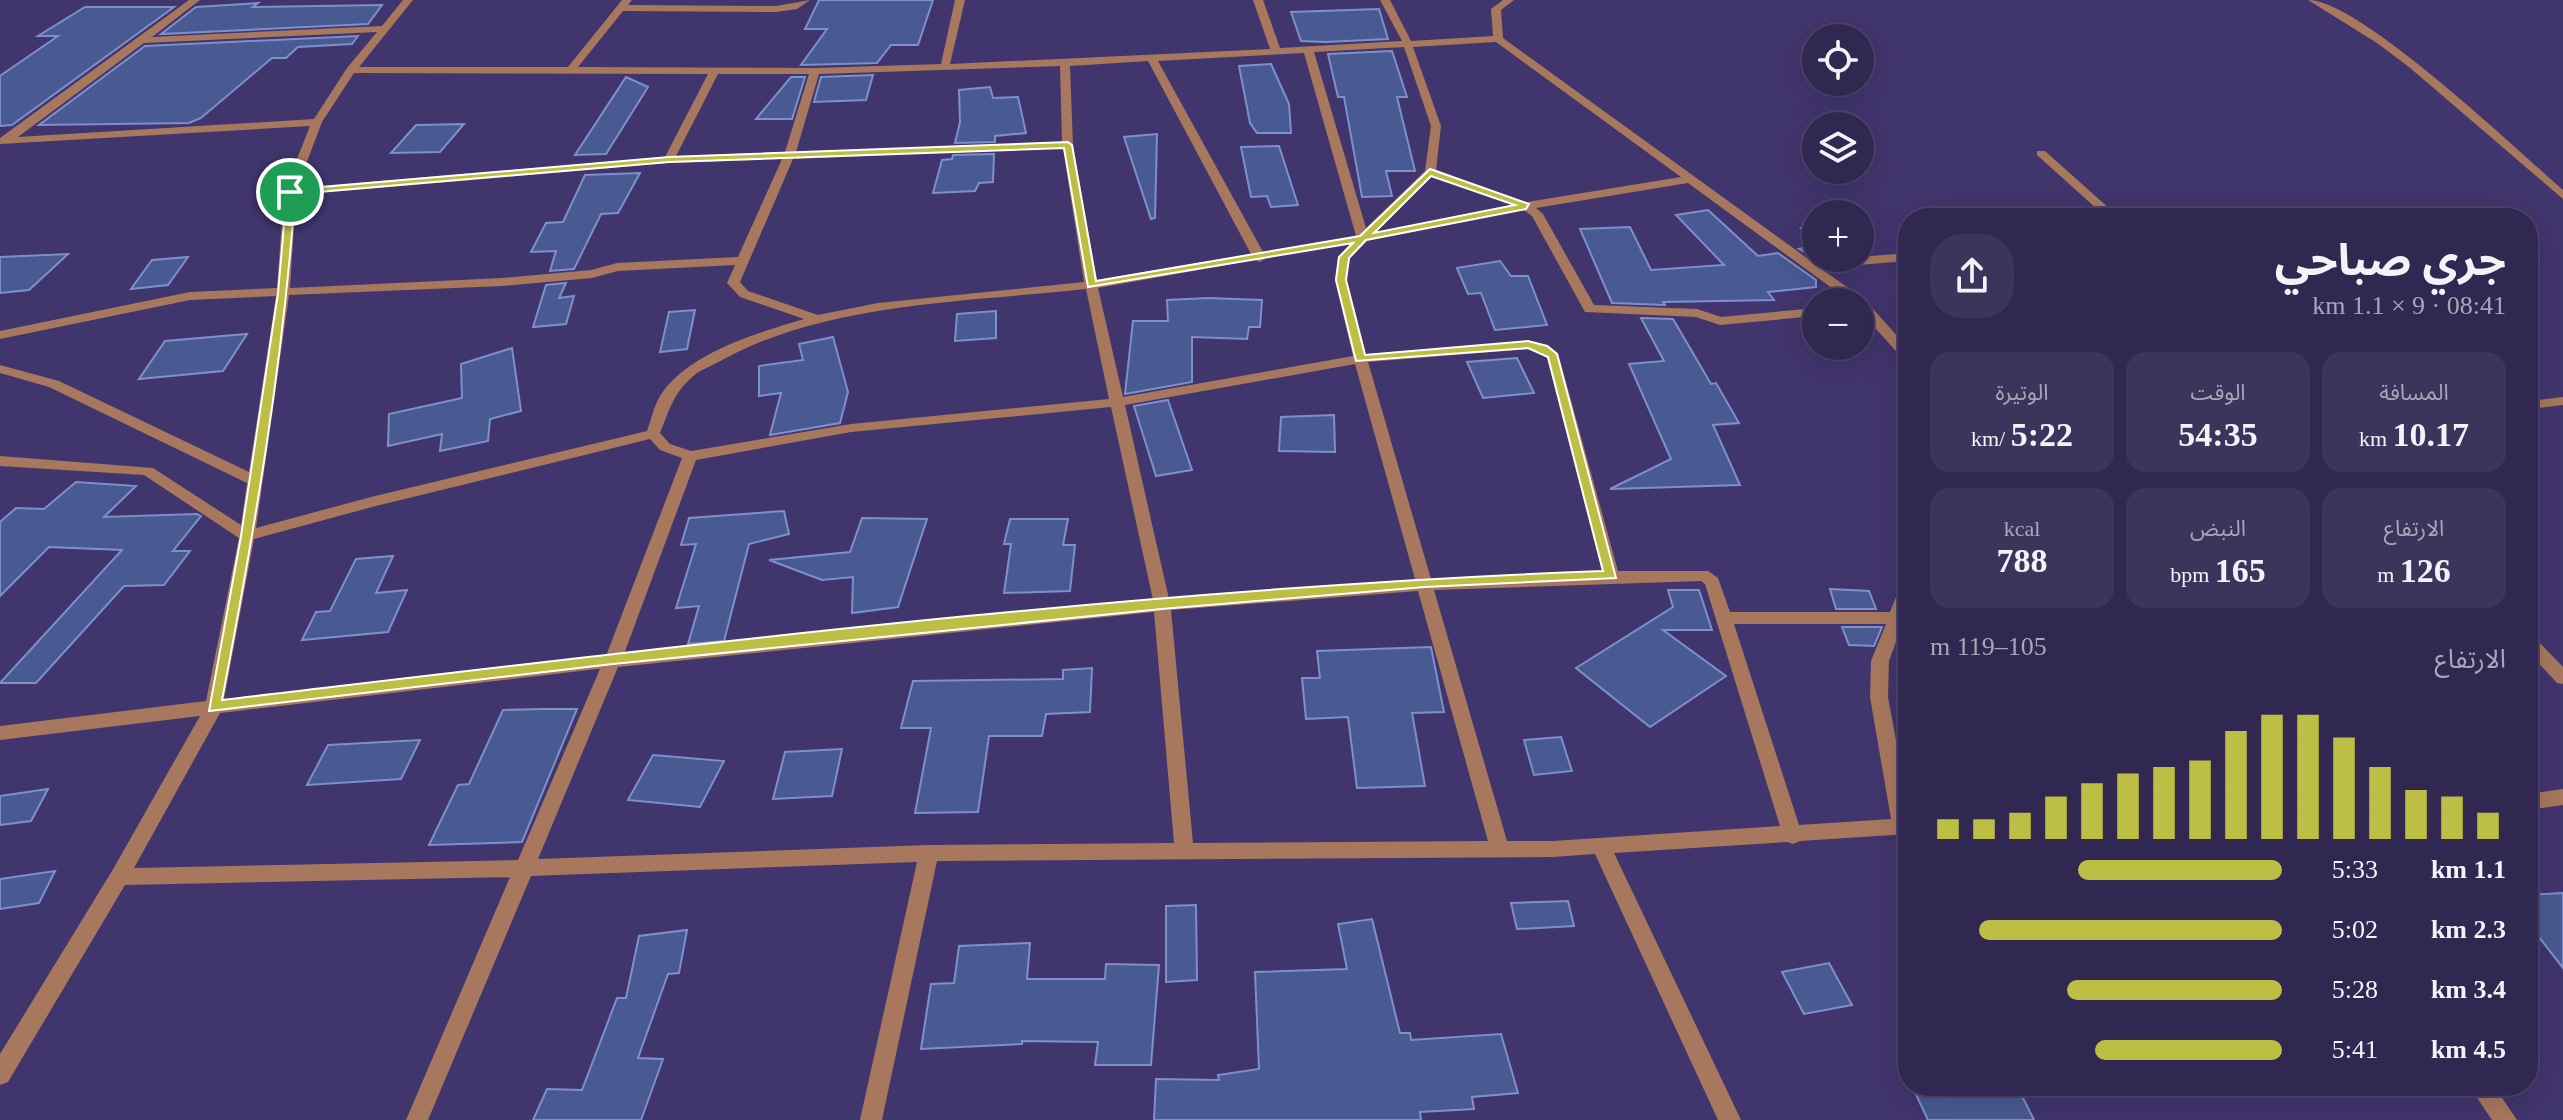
<!DOCTYPE html>
<html lang="ar">
<meta charset="utf-8">
<style>
:root{--surface:#312852;--page:#3d345c;--text:#f1f3f6;--muted:#a8a6b8;--line:#4c4469;--accent:#bcbf43}
body{margin:0;font-family:"Times New Roman","Noto Sans Arabic",serif;background:var(--page);color:var(--text);direction:rtl;height:100vh;display:flex;flex-direction:column;font-size:30px;white-space:nowrap}
*{box-sizing:border-box;margin:0}
p{font-size:26px;color:var(--muted)}
.icon{flex:none;width:44px;height:44px;fill:none;stroke:currentColor;stroke-width:2;stroke-linecap:round;stroke-linejoin:round}
.map{position:relative;flex:1;overflow:hidden;direction:ltr}
.drawer{position:absolute;left:1898px;top:208px;width:640px;height:888px;display:flex;flex-direction:column;background:var(--surface);border-radius:32px;box-shadow:0 8px 32px #0002,0 0 0 2px var(--line);direction:rtl}
.drawer>*{flex:none}
.fabs{position:absolute;left:1802px;top:24px;display:grid;gap:16px}
.fabs a{display:grid;place-items:center;width:72px;height:72px;border-radius:50%;background:var(--surface);box-shadow:0 8px 32px #0002,0 0 0 2px var(--line);font-size:40px}
.pin{position:absolute;display:grid;place-items:center;width:68px;height:68px;color:#fff;margin:-34px;border:4px solid #fff;border-radius:50%;box-shadow:0 2px 8px #0007}
.round{display:grid;place-items:center;flex:none;width:84px;height:84px;border-radius:32px;background:var(--page)}
.head{display:flex;align-items:center;justify-content:space-between;height:136px;padding:0 32px}
h1{font-size:44px;font-weight:700;line-height:60px}
.figures{display:grid;grid-template-columns:repeat(3,1fr);gap:12px;height:136px;padding:8px 32px}
.figures div{display:grid;align-content:center;border-radius:20px;background:var(--page);text-align:center}
.figures b{font-size:34px;font-weight:700}
.figures small{font-size:22px;font-weight:400}
.figures p{font-size:22px}
.chart{height:224px;padding:16px 32px}
.chart p{display:flex;justify-content:space-between}
.chart svg{width:100%;height:144px;margin-top:8px;stroke:var(--accent);stroke-width:6}
ul{padding:0 32px;list-style:none;font-size:26px}
li{display:grid;grid-template-columns:128px 96px 1fr;align-items:center;height:60px}
li i{height:20px;border-radius:10px;background:var(--accent)}
.map>svg:first-child{display:block}
.building{fill:#495991;stroke:#7d90cc;stroke-width:2}
.lines{fill:none;stroke-linecap:round;stroke-linejoin:round}
.minor{fill:#a7785e;fill-rule:evenodd}
.route{fill:#bcbf43;stroke:#fff;stroke-width:2;fill-rule:evenodd}
</style>
<div class="map">
<svg width="2563" height="1120" viewBox="0 0 2563 1120">
<rect width="100%" height="100%" fill="#41356d"/>
<path class="building" d="M 819,0 L 933,0 L 918,45 L 891,45 L 877,63 L 801,65 L 827,29 L 805,29 Z
M 258,3 L 253,7 L 382,5 L 368,24 L 161,34 L 196,7 Z
M 85,7 L 174,7 L 12,125 L 0,126 L 0,76 L 58,36 L 38,36 Z
M 1379,9 L 1388,39 L 1325,42 L 1301,41 L 1291,12 Z
M 358,36 L 352,44 L 298,47 L 286,58 L 272,58 L 201,118 L 189,123 L 39,125 L 145,46 Z
M 1392,51 L 1407,97 L 1397,97 L 1415,171 L 1386,171 L 1392,196 L 1362,197 L 1344,97 L 1338,97 L 1328,54 Z
M 1271,64 L 1289,104 L 1291,133 L 1257,133 L 1250,123 L 1239,66 Z
M 873,75 L 866,100 L 814,102 L 821,77 Z
M 626,77 L 648,87 L 606,154 L 575,155 Z
M 791,77 L 805,77 L 792,119 L 756,119 Z
M 990,87 L 993,98 L 1018,97 L 1026,133 L 995,136 L 995,142 L 955,143 L 960,122 L 959,90 Z
M 464,124 L 440,152 L 391,153 L 416,125 Z
M 1157,134 L 1155,218 L 1151,219 L 1124,137 Z
M 1279,146 L 1298,205 L 1271,207 L 1267,196 L 1251,197 L 1241,147 Z
M 994,154 L 993,182 L 979,183 L 975,191 L 933,193 L 942,160 L 952,159 L 953,155 Z
M 640,173 L 618,213 L 601,214 L 574,269 L 550,271 L 556,251 L 531,252 L 546,223 L 563,222 L 585,175 Z
M 1708,210 L 1758,256 L 1778,253 L 1816,280 L 1816,287 L 1768,292 L 1774,300 L 1663,302 L 1665,305 L 1612,303 L 1580,229 L 1630,227 L 1651,270 L 1724,265 L 1676,215 Z
M 1801,228 L 1816,228 L 1816,258 L 1799,249 L 1813,246 Z
M 68,254 L 29,290 L 0,293 L 0,257 Z
M 188,257 L 168,285 L 131,289 L 152,260 Z
M 1500,261 L 1511,276 L 1528,276 L 1547,325 L 1495,330 L 1481,293 L 1468,294 L 1457,268 Z
M 566,283 L 559,298 L 574,296 L 566,324 L 533,327 L 546,285 Z
M 1208,298 L 1262,300 L 1260,327 L 1249,327 L 1247,339 L 1192,337 L 1192,382 L 1125,394 L 1133,321 L 1168,321 L 1167,300 Z
M 695,310 L 687,349 L 660,352 L 669,312 Z
M 996,311 L 996,338 L 955,341 L 957,314 Z
M 1641,318 L 1673,319 L 1711,384 L 1716,383 L 1739,423 L 1713,425 L 1740,485 L 1610,489 L 1671,459 L 1629,364 L 1664,361 Z
M 247,334 L 223,371 L 139,379 L 165,341 Z
M 833,337 L 848,392 L 840,423 L 770,435 L 781,393 L 759,396 L 759,366 L 803,360 L 799,344 Z
M 512,348 L 521,411 L 490,419 L 488,441 L 440,451 L 442,434 L 388,446 L 389,414 L 462,398 L 461,364 Z
M 1517,358 L 1534,393 L 1483,398 L 1467,362 Z
M 1168,400 L 1192,470 L 1156,476 L 1134,406 Z
M 1334,415 L 1335,452 L 1279,451 L 1281,417 Z
M 76,482 L 136,486 L 104,517 L 197,514 L 201,516 L 173,551 L 190,551 L 164,585 L 124,586 L 36,683 L 0,683 L 122,550 L 49,547 L 0,596 L 0,522 L 16,508 L 44,509 Z
M 784,511 L 789,534 L 749,544 L 724,641 L 688,644 L 699,606 L 676,608 L 696,544 L 681,545 L 689,518 Z
M 862,518 L 927,519 L 898,607 L 852,613 L 853,577 L 822,580 L 769,560 L 850,552 Z
M 1010,519 L 1068,519 L 1063,545 L 1075,545 L 1070,591 L 1004,593 L 1011,544 L 1004,544 Z
M 393,556 L 376,593 L 407,590 L 388,632 L 302,640 L 316,612 L 330,611 L 356,559 Z
M 1830,589 L 1869,591 L 1876,609 L 1836,609 Z
M 1668,590 L 1699,590 L 1712,630 L 1663,630 L 1726,676 L 1650,727 L 1576,668 L 1673,607 Z
M 1842,627 L 1882,627 L 1874,646 L 1849,645 Z
M 1431,647 L 1444,712 L 1412,713 L 1425,786 L 1357,788 L 1348,717 L 1306,719 L 1302,678 L 1320,678 L 1317,651 Z
M 1092,668 L 1090,712 L 1046,714 L 1042,736 L 989,736 L 978,812 L 915,813 L 931,728 L 901,728 L 913,681 L 1063,679 L 1063,670 Z
M 543,709 L 577,709 L 522,842 L 429,845 L 458,785 L 469,784 L 503,710 Z
M 1561,737 L 1572,771 L 1534,775 L 1524,740 Z
M 420,740 L 401,779 L 307,785 L 328,745 Z
M 842,749 L 832,796 L 773,799 L 785,752 Z
M 653,755 L 724,761 L 700,807 L 628,800 Z
M 48,789 L 31,821 L 0,825 L 0,796 Z
M 55,871 L 39,903 L 0,909 L 0,879 Z
M 2563,893 L 2563,968 L 2528,923 L 2528,895 Z
M 1568,901 L 1574,926 L 1517,929 L 1511,903 Z
M 1196,905 L 1197,980 L 1166,982 L 1166,906 Z
M 1372,919 L 1400,1033 L 1410,1033 L 1411,1040 L 1501,1034 L 1518,1093 L 1472,1097 L 1474,1109 L 1420,1112 L 1421,1120 L 1154,1120 L 1156,1079 L 1219,1080 L 1218,1075 L 1259,1069 L 1255,972 L 1347,969 L 1338,924 Z
M 687,930 L 679,973 L 668,974 L 638,1058 L 663,1059 L 641,1120 L 533,1120 L 547,1089 L 582,1090 L 617,998 L 626,998 L 639,936 Z
M 1030,943 L 1027,979 L 1105,979 L 1106,964 L 1159,965 L 1151,1065 L 1095,1065 L 1098,1042 L 1022,1041 L 1022,1044 L 921,1049 L 931,984 L 954,983 L 959,946 Z
M 1829,963 L 1852,1005 L 1804,1014 L 1782,972 Z
M 1912,1086 L 2017,1086 L 2034,1120 L 1928,1120 Z"/>
<g class="lines">
<path class="minor" d="M 189,0 L 200,0 L 152,37 L 382,26 L 403,0 L 413,0 L 359,67 L 568,67 L 622,0 L 632,0 L 628,5 L 776,6 L 810,0 L 797,9 L 776,12 L 623,11 L 578,67 L 815,68 L 941,64 L 955,0 L 965,0 L 950,64 L 1270,49 L 1253,0 L 1263,0 L 1280,48 L 1402,41 L 1380,0 L 1390,0 L 1411,41 L 1493,36 L 1491,9 L 1503,0 L 1514,0 L 1501,10 L 1503,38 L 1811,261 L 1908,253 L 1908,261 L 1820,268 L 1864,299 L 1908,348 L 1908,360 L 1903,359 L 1860,311 L 1860,302 L 1851,302 L 1688,183 L 1536,208 L 1543,214 L 1594,305 L 1697,309 L 1721,317 L 1816,308 L 1816,316 L 1720,325 L 1696,317 L 1585,312 L 1532,216 L 1524,210 L 1367,241 L 1350,258 L 1347,280 L 1366,354 L 1528,341 L 1548,345 L 1558,353 L 1618,571 L 1708,571 L 1718,578 L 1730,612 L 1890,612 L 1900,587 L 1908,581 L 1908,609 L 1889,661 L 1888,697 L 1908,806 L 1908,834 L 1800,841 L 1793,844 L 1787,842 L 1614,853 L 1741,1120 L 1718,1120 L 1595,854 L 1553,857 L 937,861 L 882,1120 L 860,1120 L 917,862 L 531,876 L 428,1120 L 406,1120 L 510,877 L 125,885 L 8,1082 L 0,1085 L 0,1054 L 112,871 L 200,716 L 0,740 L 0,726 L 206,701 L 239,538 L 144,475 L 0,466 L 0,456 L 153,468 L 241,525 L 247,483 L 49,387 L 0,373 L 0,365 L 59,381 L 249,472 L 276,296 L 190,300 L 0,339 L 0,331 L 190,292 L 277,288 L 284,192 L 310,126 L 0,144 L 0,138 ZM 377,32 L 347,68 L 314,119 L 18,137 L 144,43 ZM 1496,42 L 1681,177 L 1527,202 L 1436,170 L 1441,126 L 1413,47 ZM 1404,47 L 1431,126 L 1425,171 L 1366,228 L 1314,52 ZM 1304,53 L 1356,236 L 1263,252 L 1158,61 ZM 1148,61 L 1251,254 L 1097,280 L 1073,145 L 1070,66 ZM 1060,66 L 1062,142 L 796,152 L 819,74 ZM 354,73 L 708,74 L 665,157 L 297,188 L 322,122 ZM 718,74 L 809,74 L 785,152 L 676,156 ZM 1063,148 L 1084,282 L 878,303 L 818,315 L 748,291 L 740,282 L 793,159 ZM 782,159 L 738,257 L 617,263 L 591,270 L 502,278 L 290,288 L 296,195 L 669,163 ZM 1432,176 L 1513,205 L 1376,232 ZM 1350,244 L 1338,257 L 1335,280 L 1353,356 L 1123,397 L 1098,288 L 1255,260 L 1260,262 L 1266,258 ZM 735,265 L 727,283 L 740,297 L 804,319 C 757,333 687,353 660,396 C 654,406 651,420 647,431 L 371,497 L 256,528 L 289,295 L 502,286 L 592,278 L 618,271 ZM 1086,289 L 1109,399 L 851,424 L 691,451 L 670,444 L 660,433 C 668,413 673,395 689,380 C 698,370 714,365 726,358 C 831,302 968,302 1086,289 ZM 1528,349 L 1539,351 L 1547,358 L 1602,571 L 1431,579 L 1368,362 ZM 1355,364 L 1415,579 L 1169,599 L 1125,405 ZM 1111,407 L 1153,600 L 624,654 L 696,460 L 851,432 ZM 650,439 L 660,450 L 682,458 L 606,656 L 224,699 L 254,539 L 372,507 ZM 1701,581 L 1705,584 L 1780,826 L 1553,841 L 1507,841 L 1434,590 ZM 1418,591 L 1488,841 L 1193,843 L 1171,610 ZM 1154,612 L 1174,843 L 929,845 L 538,859 L 618,667 ZM 1734,624 L 1886,624 L 1871,661 L 1870,697 L 1891,819 L 1799,825 ZM 597,669 L 600,669 L 518,860 L 134,868 L 220,713 Z
M 2308,0 C 2360,0 2518,151 2563,190 L 2563,199 L 2409,67 L 2377,43 Z
M 2037,151 L 2045,151 L 2120,218 L 2107,218 L 2037,155 Z
M 2563,397 L 2563,405 L 2528,409 L 2528,401 Z
M 2528,635 L 2534,637 L 2563,667 L 2563,684 L 2557,683 L 2528,652 Z
M 2563,789 L 2563,805 L 2528,810 L 2528,794 Z
M 2469,1086 L 2494,1086 L 2517,1120 L 2492,1120 Z"/>
</g>
<path class="route" d="M 1068,142 L 1072,145 L 1096,281 L 1360,236 L 1430,169 L 1529,204 L 1526,209 L 1366,240 L 1349,258 L 1346,280 L 1365,355 L 1528,341 L 1547,346 L 1557,354 L 1616,578 L 1425,587 L 1162,609 L 613,664 L 209,711 L 241,536 L 278,293 L 287,190 L 669,157 ZM 1064,148 L 1088,287 L 1353,243 L 1339,257 L 1336,280 L 1356,361 L 1528,348 L 1548,357 L 1603,571 C 1142,588 681,646 222,700 C 254,533 283,365 295,194 L 669,162 ZM 1431,176 L 1515,205 L 1374,233 Z"/>
</svg>
<div class="fabs">
<a><svg class="icon" aria-label="locate" viewBox="0 0 24 24"><circle cx="12" cy="12" r="6"/><path d="M12 2v4M12 18v4M2 12h4M18 12h4"/></svg></a>
<a><svg class="icon" aria-label="layers" viewBox="0 0 24 24"><path d="M12 4l9 5-9 5-9-5zM3 14l9 5 9-5"/></svg></a>
<a>+</a>
<a>−</a>
</div>
<div class="pin" style="left:290px;top:192px;background:#1e9e55"><svg class="icon" aria-label="arrive" viewBox="0 0 24 24"><path d="M6 21V4h12l-3 4 3 4H6"/></svg></div>
<section class="drawer">
<div class="head"><div><h1>جري صباحي</h1><p>08:41 · 9 × 1.1 km</p></div><a class="round"><svg class="icon" aria-label="share" viewBox="0 0 24 24"><path d="M12 15V3M7 8l5-5 5 5M5 13v7h14v-7"/></svg></a></div>
<div class="figures">
<div><p>المسافة</p><b>10.17<small> km</small></b></div>
<div><p>الوقت</p><b>54:35</b></div>
<div><p>الوتيرة</p><b>5:22<small> /km</small></b></div>
</div>
<div class="figures">
<div><p>الارتفاع</p><b>126<small> m</small></b></div>
<div><p>النبض</p><b>165<small> bpm</small></b></div>
<div><p>kcal</p><b>788</b></div>
</div>
<div class="chart"><p><span>الارتفاع</span>105–119 m</p>
<svg viewBox="0 0 160 44" preserveAspectRatio="none"><path d="M5 44V38M15 44V38M25 44V36M35 44V31M45 44V27M55 44V24M65 44V22M75 44V20M85 44V11M95 44V6M105 44V6M115 44V13M125 44V22M135 44V29M145 44V31M155 44V36"/></svg>
</div>
<ul>
<li><b>1.1 km</b>5:33<i style="width:58%"></i></li>
<li><b>2.3 km</b>5:02<i style="width:86%"></i></li>
<li><b>3.4 km</b>5:28<i style="width:61%"></i></li>
<li><b>4.5 km</b>5:41<i style="width:53%"></i></li>
</ul>
</section>
</div>
